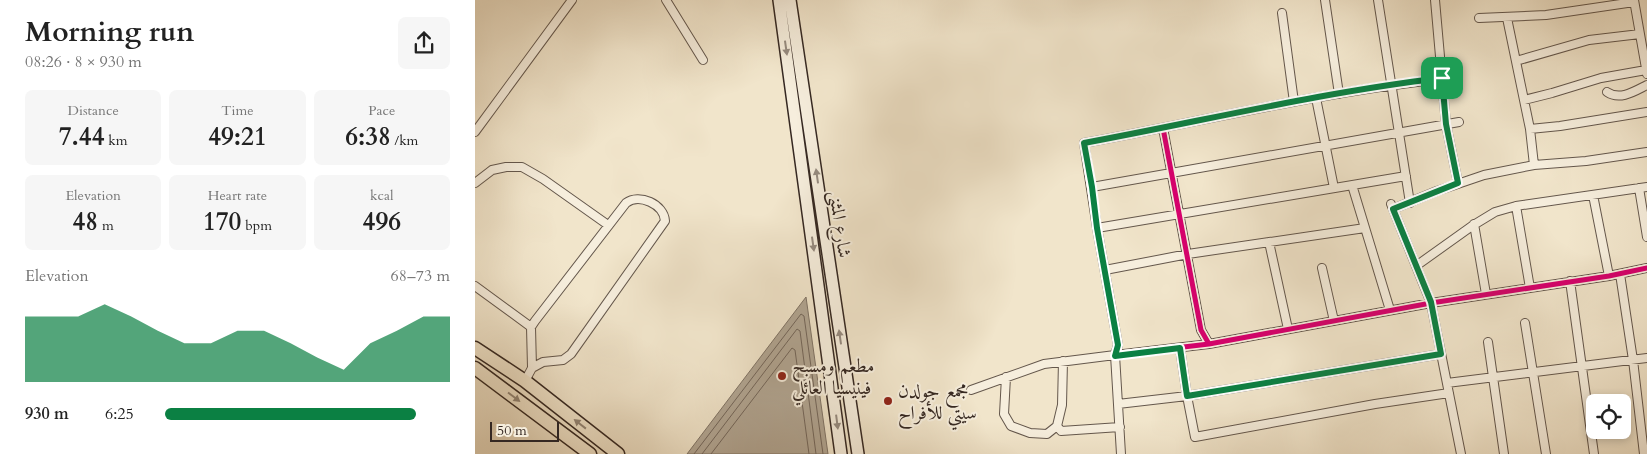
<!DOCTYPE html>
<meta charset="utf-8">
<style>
:root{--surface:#fff;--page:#f6f6f6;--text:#222;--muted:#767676;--accent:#0b8043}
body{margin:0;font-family:Cardo,Amiri,serif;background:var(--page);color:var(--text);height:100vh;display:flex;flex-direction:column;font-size:19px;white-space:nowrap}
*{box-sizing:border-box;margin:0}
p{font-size:16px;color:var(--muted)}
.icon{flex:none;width:28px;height:28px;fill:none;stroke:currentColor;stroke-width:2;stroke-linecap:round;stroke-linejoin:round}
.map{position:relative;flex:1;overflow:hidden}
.details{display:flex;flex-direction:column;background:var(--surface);width:475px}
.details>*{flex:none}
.controls{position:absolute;left:1111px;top:394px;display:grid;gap:10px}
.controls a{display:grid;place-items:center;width:45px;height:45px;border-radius:8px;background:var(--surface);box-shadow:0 2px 8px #0003;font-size:25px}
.scale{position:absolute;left:15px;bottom:12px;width:69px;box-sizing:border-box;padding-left:5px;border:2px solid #352822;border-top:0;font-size:14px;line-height:18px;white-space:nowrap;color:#352822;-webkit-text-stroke:4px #f6eedd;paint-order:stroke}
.pin{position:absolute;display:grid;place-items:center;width:42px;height:42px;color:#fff;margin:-21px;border-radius:10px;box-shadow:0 2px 8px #0006}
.round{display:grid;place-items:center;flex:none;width:52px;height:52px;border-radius:8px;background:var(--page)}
.head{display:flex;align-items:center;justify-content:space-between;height:85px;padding:0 25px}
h1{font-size:28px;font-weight:700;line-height:38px}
.stats{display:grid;grid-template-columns:repeat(3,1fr);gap:8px;height:85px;padding:5px 25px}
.stats div{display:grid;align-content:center;border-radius:8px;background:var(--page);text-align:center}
.stats b{font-size:25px;font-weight:700}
.stats small{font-size:14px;font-weight:400}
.stats p{font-size:14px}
.chart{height:140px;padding:10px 25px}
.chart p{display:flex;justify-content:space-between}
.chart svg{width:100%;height:90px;margin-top:5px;fill:var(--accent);opacity:.7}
ul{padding:0 25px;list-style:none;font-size:16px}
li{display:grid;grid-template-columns:80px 60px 1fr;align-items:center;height:38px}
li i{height:12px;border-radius:6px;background:var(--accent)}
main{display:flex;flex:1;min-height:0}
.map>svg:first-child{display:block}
.water{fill:#b1a592;stroke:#7f7365}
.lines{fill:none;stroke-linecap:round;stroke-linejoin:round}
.shore{stroke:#73665a;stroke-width:1}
.street-casing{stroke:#64574c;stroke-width:10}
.secondary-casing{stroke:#352822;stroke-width:14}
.primary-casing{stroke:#352822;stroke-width:15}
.street{stroke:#f6eedd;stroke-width:8}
.secondary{stroke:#f6eedd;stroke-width:11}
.primary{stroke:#f1e5cb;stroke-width:12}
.cycleway-casing{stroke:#f6eedd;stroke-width:8}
.cycleway{stroke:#d6006c;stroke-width:5}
.oneway{fill:#968b80}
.oneway2{fill:#938676}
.route-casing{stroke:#fff;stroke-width:10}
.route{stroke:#0b8043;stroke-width:6}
.poi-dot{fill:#8f2418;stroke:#f6eedd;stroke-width:2}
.labels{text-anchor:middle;stroke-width:4;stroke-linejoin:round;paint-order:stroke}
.street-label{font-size:19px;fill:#352822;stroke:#f6eedd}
.poi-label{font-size:19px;fill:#352822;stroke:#f6eedd;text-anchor:start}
</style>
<main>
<section class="details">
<div class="head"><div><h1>Morning run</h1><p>08:26 · 8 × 930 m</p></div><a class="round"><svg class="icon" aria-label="share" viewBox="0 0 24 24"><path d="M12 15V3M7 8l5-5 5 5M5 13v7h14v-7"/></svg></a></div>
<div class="stats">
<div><p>Distance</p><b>7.44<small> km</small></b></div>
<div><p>Time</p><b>49:21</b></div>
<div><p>Pace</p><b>6:38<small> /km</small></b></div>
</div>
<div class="stats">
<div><p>Elevation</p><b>48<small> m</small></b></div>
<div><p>Heart rate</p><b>170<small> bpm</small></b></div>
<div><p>kcal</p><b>496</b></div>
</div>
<div class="chart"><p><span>Elevation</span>68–73 m</p>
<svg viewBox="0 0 160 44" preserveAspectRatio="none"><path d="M0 44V12L10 12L20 12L30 6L40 12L50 19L60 25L70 25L80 19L90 19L100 25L110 32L120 38L130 25L140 19L150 12L160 12V44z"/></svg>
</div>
<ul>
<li><b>930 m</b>6:25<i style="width:88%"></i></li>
</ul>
</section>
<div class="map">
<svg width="1172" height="454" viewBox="0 0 1172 454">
<rect width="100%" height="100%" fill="#f1e5cb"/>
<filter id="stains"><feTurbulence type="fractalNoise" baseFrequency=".004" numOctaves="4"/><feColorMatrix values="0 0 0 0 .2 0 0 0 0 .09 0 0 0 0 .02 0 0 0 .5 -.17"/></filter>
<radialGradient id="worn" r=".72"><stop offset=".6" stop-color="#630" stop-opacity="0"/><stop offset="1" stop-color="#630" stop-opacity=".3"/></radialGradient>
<path class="water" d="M 331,297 L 353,454 L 212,454 Z"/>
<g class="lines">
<path class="shore" d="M 219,454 L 326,314 L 329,316 L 348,454
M 227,454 L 322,329 L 325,331 L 341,454
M 236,454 L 317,348 L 320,350 L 334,454"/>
<g class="street-casing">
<path id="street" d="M 191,0 L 228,60
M 850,0 L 864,94
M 903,0 L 935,203
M 960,0 L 971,124 L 983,183
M 1159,0 L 1172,74
M 807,13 L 819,102
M 1004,18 L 1071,15 L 1159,2
M 1032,18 L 1055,129 L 1059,165
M 1041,61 L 1114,40 L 1165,34
M 1132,92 C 1145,101 1160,91 1172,85
M 841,98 L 859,188
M 1049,100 L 1077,93 L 1126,78 L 1171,70
M 688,128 L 726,330 L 734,344 L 956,303 L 1134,276 L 1172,268
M 1055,129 L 1085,126 L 1172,112
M 0,132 L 97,0
M 0,183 L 17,170 L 31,167 L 47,167 L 68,179 L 133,225
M 877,185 L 915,310
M 617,187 L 984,122
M 1164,188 L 1172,237
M 1118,195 L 1134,276
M 916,204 L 956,303 L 986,454
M 1041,206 L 1055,288
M 918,209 L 962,191 L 1009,175 L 1059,165 L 1111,161 L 1172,152
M 999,224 L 1011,294
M 622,228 L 931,176
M 794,242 L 813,329
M 941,266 L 997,226 L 1020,212 L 1041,206 L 1172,187
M 847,268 L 859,321
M 630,270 L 713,254 L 890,228
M 1145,274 L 1158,360 L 1169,454
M 1095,281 L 1119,454
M 0,286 L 56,327
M 1050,323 L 1071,454
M 1013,342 L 1029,454
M 734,344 L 640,355 L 643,345 L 622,228 L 609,143 C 728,121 847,92 967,79
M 705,348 L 712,396 L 720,437 L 900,404 L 974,393
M 531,377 L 529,414 L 536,426 L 555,433 L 572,434 L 582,426 L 587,405 L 588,361
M 50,381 L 57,368 L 56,327 L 60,321 L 151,203 C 164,193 189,204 190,221 L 96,354 L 88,360 L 68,362 L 57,368
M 972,383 L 1172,358
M 496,390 L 569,364 L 640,355 L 646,454
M 643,404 L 712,396 L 966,354
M 582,426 L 586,431 L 645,427"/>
</g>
<g class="secondary-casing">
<path id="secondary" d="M 304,0 L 366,454
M 315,0 L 383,454"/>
</g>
<g class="primary-casing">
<path id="primary" d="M 0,348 L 50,381 L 143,454
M 0,368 L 115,454"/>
</g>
<use href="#street" class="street"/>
<use href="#secondary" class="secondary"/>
<use href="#primary" class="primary"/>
<g class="cycleway-casing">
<path id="cycleway" d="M 688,128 L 726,330 L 734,344 L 956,303 L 1134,276 L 1172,268
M 734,344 L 640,355 L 643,345 L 622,228 L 609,143 C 728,121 847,92 967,79"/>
</g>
<use href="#cycleway" class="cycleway"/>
</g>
<defs><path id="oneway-solid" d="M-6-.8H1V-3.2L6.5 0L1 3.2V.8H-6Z" transform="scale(1.25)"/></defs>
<g class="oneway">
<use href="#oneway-solid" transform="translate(311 48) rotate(82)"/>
<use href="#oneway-solid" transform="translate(342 176) rotate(-98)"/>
<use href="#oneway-solid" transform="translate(338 244) rotate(82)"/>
<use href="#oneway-solid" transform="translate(365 337) rotate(-98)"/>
<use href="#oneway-solid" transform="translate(362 422) rotate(83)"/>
</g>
<g class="oneway2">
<use href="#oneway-solid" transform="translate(39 397) rotate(37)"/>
<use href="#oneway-solid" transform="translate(105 424) rotate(-142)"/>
</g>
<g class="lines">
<g class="route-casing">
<path id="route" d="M 967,78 L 971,124 L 983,183 L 918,209 L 956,302 L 966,354 L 712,396 L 705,348 L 640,356 L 643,345 L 622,228 L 617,187 L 609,143 C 728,121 847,92 967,78 Z"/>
</g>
<use href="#route" class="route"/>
</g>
<g class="poi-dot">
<circle cx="307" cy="376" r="5"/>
<circle cx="413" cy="401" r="5"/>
</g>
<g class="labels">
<g class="street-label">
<text transform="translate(366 224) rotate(82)" y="7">شارع المثنى</text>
</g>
<g class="poi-label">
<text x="317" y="372">مطعم ومسبح<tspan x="317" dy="22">فينيسيا العائلي</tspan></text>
<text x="423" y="397">مجمع جولدن<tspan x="423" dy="22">سيتي للأفراح</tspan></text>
</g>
</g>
<rect width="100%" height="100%" filter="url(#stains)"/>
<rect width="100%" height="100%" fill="url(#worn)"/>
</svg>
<div class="controls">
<a><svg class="icon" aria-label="locate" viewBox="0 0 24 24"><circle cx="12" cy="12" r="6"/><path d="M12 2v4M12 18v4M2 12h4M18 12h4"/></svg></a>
</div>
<div class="scale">50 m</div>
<div class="pin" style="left:967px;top:78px;background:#1e9e55"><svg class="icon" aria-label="arrive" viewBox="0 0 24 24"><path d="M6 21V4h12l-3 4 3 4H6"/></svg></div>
</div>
</main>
